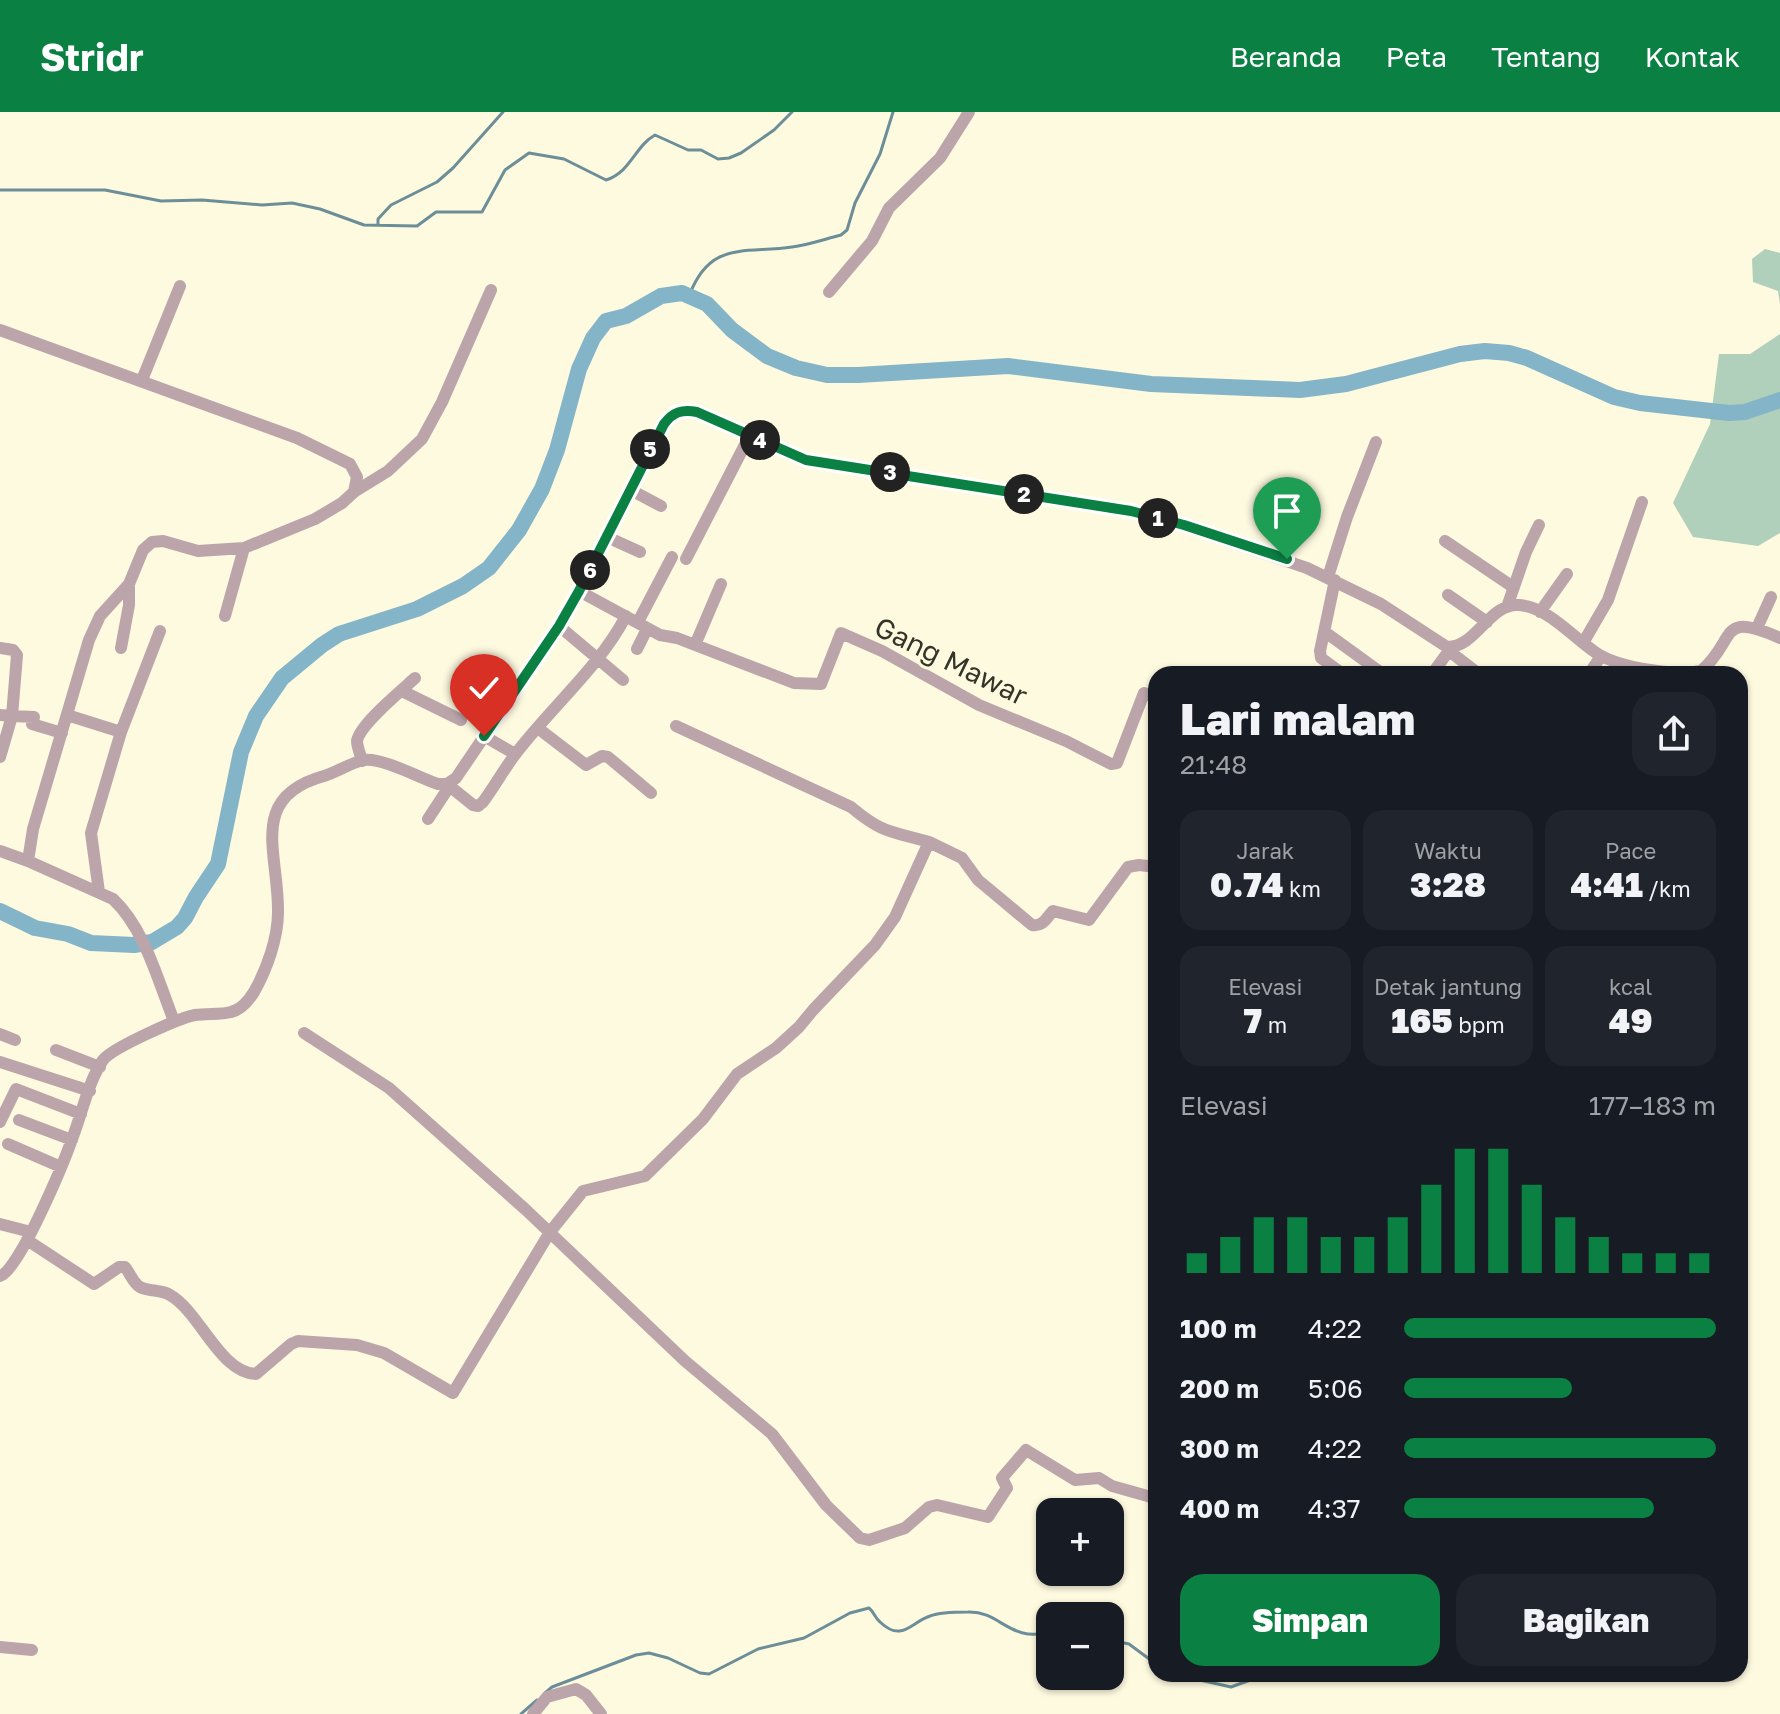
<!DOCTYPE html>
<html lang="id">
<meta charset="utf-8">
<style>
:root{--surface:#171b24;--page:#20242c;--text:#f1f3f6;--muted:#9ea1a6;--accent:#0b8043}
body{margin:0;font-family:"Golos Text",sans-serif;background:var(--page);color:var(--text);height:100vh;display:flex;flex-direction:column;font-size:30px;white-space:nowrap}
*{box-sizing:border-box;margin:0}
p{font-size:26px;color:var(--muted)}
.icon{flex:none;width:44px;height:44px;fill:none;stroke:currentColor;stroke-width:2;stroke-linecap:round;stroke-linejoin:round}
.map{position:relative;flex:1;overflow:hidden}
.sheet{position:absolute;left:1148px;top:554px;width:600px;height:1016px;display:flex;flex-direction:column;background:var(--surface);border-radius:24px;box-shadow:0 2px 6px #0004}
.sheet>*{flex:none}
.controls{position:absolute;left:1036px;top:1386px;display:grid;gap:16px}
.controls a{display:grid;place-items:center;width:88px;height:88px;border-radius:16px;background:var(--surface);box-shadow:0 2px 6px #0004;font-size:40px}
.pin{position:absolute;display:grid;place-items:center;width:68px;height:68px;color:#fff;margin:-82px -34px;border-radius:50% 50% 50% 0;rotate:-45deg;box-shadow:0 0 8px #0007}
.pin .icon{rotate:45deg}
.km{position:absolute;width:40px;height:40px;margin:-20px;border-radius:50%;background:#222;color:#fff;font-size:22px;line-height:40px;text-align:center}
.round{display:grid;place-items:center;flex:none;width:84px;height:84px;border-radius:24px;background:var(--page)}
.headline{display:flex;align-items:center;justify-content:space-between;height:136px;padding:0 32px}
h1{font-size:44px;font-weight:800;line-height:60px}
.metrics{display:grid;grid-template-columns:repeat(3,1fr);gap:12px;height:136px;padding:8px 32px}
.metrics div{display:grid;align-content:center;border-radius:20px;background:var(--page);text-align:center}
.metrics b{font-size:34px;font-weight:800}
.metrics small{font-size:22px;font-weight:400}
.metrics p{font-size:22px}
.chart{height:224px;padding:16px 32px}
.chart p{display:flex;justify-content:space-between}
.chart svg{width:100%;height:144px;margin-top:8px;stroke:var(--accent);stroke-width:6}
.button{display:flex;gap:16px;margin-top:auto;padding:16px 32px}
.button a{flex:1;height:92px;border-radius:24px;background:var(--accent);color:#fff;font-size:32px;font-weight:800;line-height:92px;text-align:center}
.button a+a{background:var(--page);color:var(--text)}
ul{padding:0 32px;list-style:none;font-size:26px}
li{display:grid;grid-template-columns:128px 96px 1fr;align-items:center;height:60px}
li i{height:20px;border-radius:10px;background:var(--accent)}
header{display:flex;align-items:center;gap:48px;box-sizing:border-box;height:112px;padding:0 40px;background:var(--accent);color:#fff}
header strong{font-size:38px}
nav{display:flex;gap:44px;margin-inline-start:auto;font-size:28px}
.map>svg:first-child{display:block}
.green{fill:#b0d0bb}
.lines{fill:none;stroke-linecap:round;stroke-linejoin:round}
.stream{stroke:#6c8e98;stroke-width:3}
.river{stroke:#84b4c7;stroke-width:16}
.minor{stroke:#bba5aa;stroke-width:12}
.route-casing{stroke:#fff;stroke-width:16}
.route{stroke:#0b8043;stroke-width:10}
.labels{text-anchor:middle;stroke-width:6;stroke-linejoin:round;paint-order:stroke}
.street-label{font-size:28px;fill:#353429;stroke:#fefae0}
</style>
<header>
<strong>Stridr</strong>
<nav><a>Beranda</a><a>Peta</a><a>Tentang</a><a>Kontak</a></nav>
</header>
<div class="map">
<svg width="1780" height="1602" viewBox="0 0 1780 1602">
<rect width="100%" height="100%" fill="#fefae0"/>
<path class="green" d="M 1765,137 L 1780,141 L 1780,192 L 1778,179 L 1753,170 L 1752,147 Z
M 1780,222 L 1780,421 L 1758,434 L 1693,425 L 1673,391 L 1710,312 L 1719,242 L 1750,242 Z"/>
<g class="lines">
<path class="stream" d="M 0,78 L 105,78 L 161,89 L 202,88 L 262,93 L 292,91 L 320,97 L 364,113 L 417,114 L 436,100 L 482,100 L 505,58 L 529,41 L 564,47 L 606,68 C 631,60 635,34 655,23 L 688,38 L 701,38 L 718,47 L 729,46 L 741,41 L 774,18 L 792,0
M 378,112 L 378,107 L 391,93 L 437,70 L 453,56 L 503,0
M 689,184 C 710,128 744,142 792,135 C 808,133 825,127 841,123 L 847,118 L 855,91 L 880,42 L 893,0
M 1110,1528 L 1129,1532 L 1156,1552
M 1173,1562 L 1231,1575 L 1267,1562
M 545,1581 L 552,1575 L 636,1543 L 649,1541 L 668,1546 L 700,1561 L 709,1562 L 758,1537 L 804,1526 L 850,1501 L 869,1496 C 874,1500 875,1506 880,1510 C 902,1531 911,1510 930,1504 C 940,1500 957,1500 968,1500 C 1001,1499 1009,1531 1050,1520
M 521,1602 L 537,1588"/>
<path class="river" d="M 0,799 L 35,816 L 68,822 L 91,831 L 134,833 L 152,830 L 177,815 L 185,806 L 196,785 L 218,752 L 241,640 L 256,604 L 282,566 L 322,533 L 339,522 L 417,497 L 463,474 L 489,456 L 519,418 L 542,377 L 557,338 L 579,257 L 593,226 L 606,209 L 626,204 L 661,184 L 682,181 L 707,192 L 732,218 L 767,244 L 796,256 L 827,263 L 858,263 L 1008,254 L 1151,272 L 1300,278 L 1346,272 L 1460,242 L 1485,239 L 1509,241 L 1527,246 L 1614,285 L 1640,291 L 1729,301 L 1745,300 L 1780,288"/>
<path class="minor" d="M 829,180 L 872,129 L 889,96 L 940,46 L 969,0
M 0,218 L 297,326 L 350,352 L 357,365 L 354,380 L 342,391 L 315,407 L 244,436 L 198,439 L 163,429 L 152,430 L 143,438 L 129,472 L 100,504 L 89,528 L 33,717 L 28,749 L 113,787 C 145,817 158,869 174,909
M 142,268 L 180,174
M 629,377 L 661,394
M 354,380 L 388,359 L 422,327 L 442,290 L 491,178
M 607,425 L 640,440
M 1445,429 L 1513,475
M 686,447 L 750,323
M 1328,465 L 1347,405 L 1376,330
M 1335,468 L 1320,539 L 1321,546 L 1343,562
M 579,479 L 660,523 L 677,526 L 794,571 L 821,572 L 841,521 L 882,539 L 979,593 L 1066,629 L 1111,652 L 1117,651 L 1144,581 L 1156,584
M 1448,483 L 1487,510
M 1507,495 L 1526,440 L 1539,413
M 1540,500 L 1567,462
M 225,504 L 244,436
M 638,510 L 672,445
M 559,514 L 623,568
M 1757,516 L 1771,485
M 1325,520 L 1383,562
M 1583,531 L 1608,488 L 1642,390
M 695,533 L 721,472
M 0,536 L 13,538 L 17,543 L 12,604 L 0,603
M 121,536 L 129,493 L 129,472
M 637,537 L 647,517
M 1449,539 L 1479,562
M 1432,562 L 1451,536
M 1589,562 L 1601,544
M 402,579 L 461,608
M 67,603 L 121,620
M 676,614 L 851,695 C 883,722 891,719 929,730
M 539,617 L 586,653 L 602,644 L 608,645 L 651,681
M 484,624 L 515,642
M 0,645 L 12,604 L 34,605 L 32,612 L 62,621
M 362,649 C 361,644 357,635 357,629 C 359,613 402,578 415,566
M 447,672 L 473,693 L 478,694 L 483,690 C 494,675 503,659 514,644 C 550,596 598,557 626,504
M 428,707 L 449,675
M 0,739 L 28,749
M 99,780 L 91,721 L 121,620 L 160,519
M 304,921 L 389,976 L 525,1097 L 685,1249 L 772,1322 L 826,1393 L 860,1426 L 869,1428 L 905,1416 L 929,1395 L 937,1393 L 988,1405 L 1007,1376 L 1002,1366 L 1026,1338 L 1075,1368 L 1099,1366 L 1112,1374 L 1151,1385 L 1156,1392
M 0,922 L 15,928
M 56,938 L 100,955
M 0,950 L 90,979
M 19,1008 L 72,1028
M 0,1010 L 16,977 L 81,1002
M 8,1032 L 61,1055
M 0,1112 L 31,1120
M 27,1128 L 94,1172 L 119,1155 L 125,1155 C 130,1161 133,1171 140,1175 C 149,1180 161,1177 170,1183 C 200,1200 219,1260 256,1262 L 291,1232 L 298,1229 L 357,1233 L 384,1241 L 453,1281 L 550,1120 L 583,1079 L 645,1064 L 703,1007 L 737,962 L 776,936 L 799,915 L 813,898 L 875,833 L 895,805 L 929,730 L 962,746 L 978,768 L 1032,813 C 1043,815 1046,806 1053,799 L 1089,808 L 1128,755 L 1139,753 L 1156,755
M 0,1164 C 19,1159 64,1050 72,1027 C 82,1002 88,970 103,948 C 112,936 179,906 195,903 C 207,901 220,903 231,900 C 241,898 249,888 254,880 C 267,857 278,826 278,800 C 279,742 247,685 324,664 C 337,660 350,651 364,648 C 381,645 420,666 438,672 L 447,672 L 456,666 L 559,514 L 593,453 L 664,312 C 673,299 682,297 697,300 L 806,348 L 1131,399 L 1162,407 L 1307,456 L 1381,492 L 1447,535 C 1476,536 1489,491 1519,493 C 1549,495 1574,527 1598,542 C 1621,556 1675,564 1701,559 C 1738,527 1717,498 1780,526
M 0,1535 L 32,1538
M 533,1602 L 547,1585 L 576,1577 L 586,1583 L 601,1602"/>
</g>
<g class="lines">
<g class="route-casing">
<path id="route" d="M 484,624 L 559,514 L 579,479 L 664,312 C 673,300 682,297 697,300 L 806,348 L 1131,399 L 1184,413 L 1287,447"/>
</g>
<use href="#route" class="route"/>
</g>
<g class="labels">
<g class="street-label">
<text transform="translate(951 549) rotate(26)" y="10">Gang Mawar</text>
</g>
</g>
</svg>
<div class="controls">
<a>+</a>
<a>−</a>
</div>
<div class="pin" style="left:1287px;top:447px;background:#1e9e55"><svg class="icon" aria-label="arrive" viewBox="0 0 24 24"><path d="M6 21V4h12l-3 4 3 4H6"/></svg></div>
<div class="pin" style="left:484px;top:624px;background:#d93025"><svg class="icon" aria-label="check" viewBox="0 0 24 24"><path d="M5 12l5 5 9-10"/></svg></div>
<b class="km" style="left:1158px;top:406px">1</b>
<b class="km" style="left:1024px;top:382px">2</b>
<b class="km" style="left:890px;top:360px">3</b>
<b class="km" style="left:760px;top:328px">4</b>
<b class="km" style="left:650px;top:337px">5</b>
<b class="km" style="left:590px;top:458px">6</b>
<section class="sheet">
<div class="headline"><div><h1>Lari malam</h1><p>21:48</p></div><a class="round"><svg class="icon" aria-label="share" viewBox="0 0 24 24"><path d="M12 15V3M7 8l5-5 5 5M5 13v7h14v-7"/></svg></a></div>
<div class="metrics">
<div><p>Jarak</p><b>0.74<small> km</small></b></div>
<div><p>Waktu</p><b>3:28</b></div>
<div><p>Pace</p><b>4:41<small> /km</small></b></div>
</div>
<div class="metrics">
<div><p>Elevasi</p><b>7<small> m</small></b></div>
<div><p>Detak jantung</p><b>165<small> bpm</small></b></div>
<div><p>kcal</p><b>49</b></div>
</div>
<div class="chart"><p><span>Elevasi</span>177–183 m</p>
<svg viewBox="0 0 160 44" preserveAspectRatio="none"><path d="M5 44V38M15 44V33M25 44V27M35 44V27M45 44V33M55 44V33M65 44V27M75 44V17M85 44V6M95 44V6M105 44V17M115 44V27M125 44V33M135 44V38M145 44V38M155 44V38"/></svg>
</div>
<ul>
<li><b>100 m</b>4:22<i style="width:100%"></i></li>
<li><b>200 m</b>5:06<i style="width:54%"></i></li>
<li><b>300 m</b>4:22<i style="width:100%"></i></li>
<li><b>400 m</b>4:37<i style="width:80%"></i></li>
</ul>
<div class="button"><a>Simpan</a><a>Bagikan</a></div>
</section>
</div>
